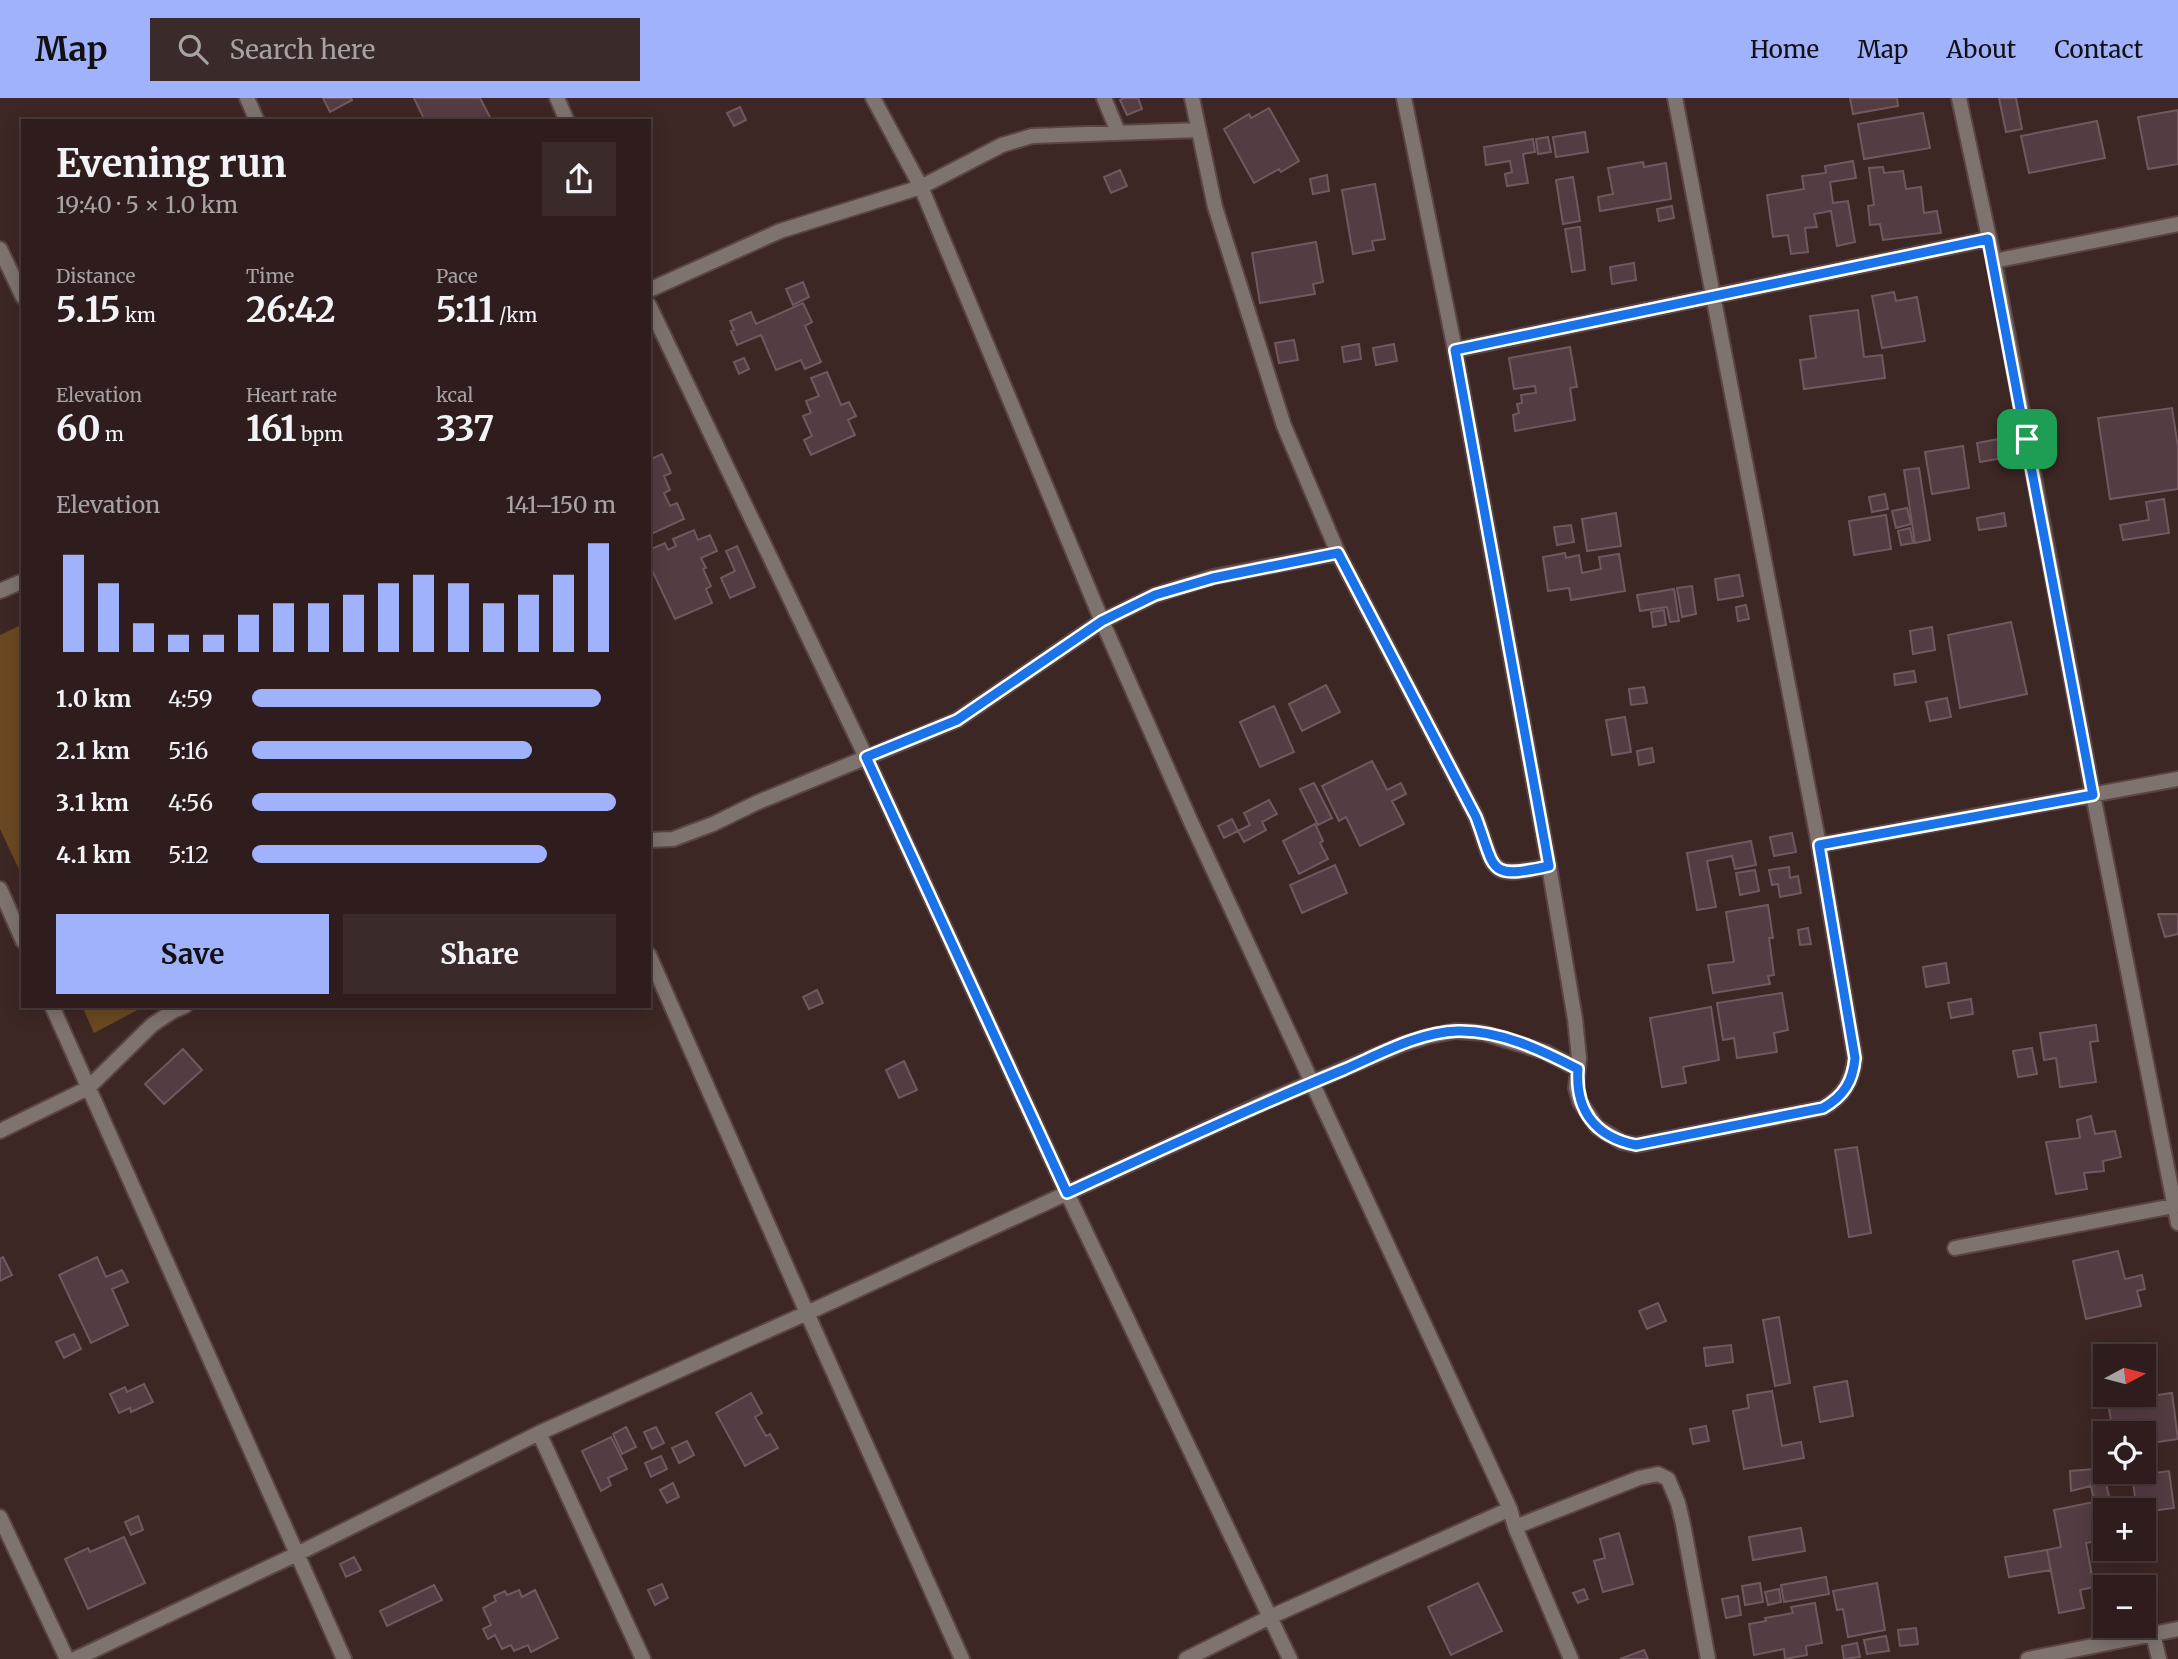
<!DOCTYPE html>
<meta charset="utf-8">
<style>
:root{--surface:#2e1d1c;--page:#3a2a29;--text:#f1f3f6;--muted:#a7a2a3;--line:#493b3b;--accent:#a1b2fd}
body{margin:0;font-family:Merriweather,serif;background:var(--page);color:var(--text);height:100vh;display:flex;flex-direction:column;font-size:26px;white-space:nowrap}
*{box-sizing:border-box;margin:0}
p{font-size:23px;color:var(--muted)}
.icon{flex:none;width:38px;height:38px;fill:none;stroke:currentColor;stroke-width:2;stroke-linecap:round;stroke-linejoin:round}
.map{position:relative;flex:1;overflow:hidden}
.side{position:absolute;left:21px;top:21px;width:630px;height:889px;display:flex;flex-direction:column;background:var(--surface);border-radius:0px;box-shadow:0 4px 18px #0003,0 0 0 2px var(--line)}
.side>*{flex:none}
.needle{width:46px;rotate:83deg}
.controls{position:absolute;left:2093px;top:1246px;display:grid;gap:14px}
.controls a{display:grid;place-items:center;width:63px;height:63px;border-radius:0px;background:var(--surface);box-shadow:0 4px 18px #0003,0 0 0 2px var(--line);font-size:35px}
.pin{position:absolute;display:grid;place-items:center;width:60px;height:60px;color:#fff;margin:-30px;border-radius:14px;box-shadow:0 4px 10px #0006}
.round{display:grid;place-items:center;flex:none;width:74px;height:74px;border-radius:0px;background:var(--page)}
.summary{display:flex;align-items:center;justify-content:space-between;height:119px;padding:0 35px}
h1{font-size:38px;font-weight:700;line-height:52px}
.stats{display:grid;grid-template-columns:repeat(3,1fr);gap:10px;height:119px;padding:7px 35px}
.stats div{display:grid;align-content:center}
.stats b{font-size:35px;font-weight:700}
.stats small{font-size:19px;font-weight:400}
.stats p{font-size:19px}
.chart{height:196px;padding:14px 35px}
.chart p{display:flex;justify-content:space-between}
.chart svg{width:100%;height:126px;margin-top:7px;stroke:var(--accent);stroke-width:6}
.cta{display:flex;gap:14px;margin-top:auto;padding:14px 35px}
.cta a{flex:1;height:80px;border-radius:0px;background:var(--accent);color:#111;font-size:28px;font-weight:700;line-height:80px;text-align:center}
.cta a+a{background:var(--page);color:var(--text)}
ul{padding:0 35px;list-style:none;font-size:23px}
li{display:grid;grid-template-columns:112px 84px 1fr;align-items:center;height:52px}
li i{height:18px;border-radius:9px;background:var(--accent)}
header{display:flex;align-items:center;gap:42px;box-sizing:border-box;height:98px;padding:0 35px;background:var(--accent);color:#111}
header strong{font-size:33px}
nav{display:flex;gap:38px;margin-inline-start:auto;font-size:24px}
.search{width:490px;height:63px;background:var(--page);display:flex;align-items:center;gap:18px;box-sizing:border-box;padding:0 24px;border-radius:0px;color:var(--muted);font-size:26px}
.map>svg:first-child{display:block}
.green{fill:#6a4922}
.building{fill:#543c43;stroke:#71585f;stroke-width:2}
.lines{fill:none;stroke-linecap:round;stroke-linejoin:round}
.street-casing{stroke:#5a4543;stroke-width:18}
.street{stroke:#7e736e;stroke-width:14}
.route-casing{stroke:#fff;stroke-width:14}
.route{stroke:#1a73e8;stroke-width:9}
</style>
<header>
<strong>Map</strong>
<div class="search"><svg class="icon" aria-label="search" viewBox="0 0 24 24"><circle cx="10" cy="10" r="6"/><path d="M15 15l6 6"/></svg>Search here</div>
<nav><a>Home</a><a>Map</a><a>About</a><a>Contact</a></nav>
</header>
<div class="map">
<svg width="2178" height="1561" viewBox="0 0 2178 1561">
<rect width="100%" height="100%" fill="#3d2725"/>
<path class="green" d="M 23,526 L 23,780 L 0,731 L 0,537 Z
M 82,908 L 145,908 L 94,935 Z"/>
<path class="building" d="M 323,0 L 351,0 L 352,2 L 330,14 Z
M 414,0 L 480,0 L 492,23 L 425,23 Z
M 1124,0 L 1138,0 L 1142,11 L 1127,17 L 1120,2 Z
M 1850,0 L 1897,0 L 1898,8 L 1853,16 Z
M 1999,0 L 2016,0 L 2022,31 L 2006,34 Z
M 740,9 L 746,22 L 734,28 L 727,15 Z
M 1269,10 L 1299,63 L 1281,74 L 1279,71 L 1254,85 L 1224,31 L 1249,16 L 1251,20 Z
M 2178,12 L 2178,66 L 2148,71 L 2138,19 Z
M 1923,15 L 1930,50 L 1864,61 L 1858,26 Z
M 2097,23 L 2105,60 L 2029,75 L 2021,38 Z
M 1585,34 L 1588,54 L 1556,59 L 1553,39 Z
M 1548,39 L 1551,54 L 1538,56 L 1536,41 Z
M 1533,41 L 1535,54 L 1523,56 L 1528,85 L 1507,88 L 1505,76 L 1512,74 L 1510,63 L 1486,67 L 1484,49 Z
M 1853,63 L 1856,80 L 1830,84 L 1833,105 L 1848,103 L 1855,144 L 1837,148 L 1831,113 L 1814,116 L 1817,129 L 1805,130 L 1808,154 L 1791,156 L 1788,137 L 1773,139 L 1767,97 L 1804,91 L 1802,78 L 1826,75 L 1825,68 Z
M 1643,64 L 1644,69 L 1666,65 L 1671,101 L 1600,113 L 1598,99 L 1613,96 L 1608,70 Z
M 1883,69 L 1884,75 L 1903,73 L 1906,91 L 1921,89 L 1924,115 L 1937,113 L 1941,135 L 1883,142 L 1880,126 L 1870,127 L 1868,108 L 1874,107 L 1869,70 Z
M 1120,72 L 1127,88 L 1111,95 L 1104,79 Z
M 1327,77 L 1329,93 L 1313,96 L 1310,81 Z
M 1573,79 L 1580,123 L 1563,126 L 1556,82 Z
M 1375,86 L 1385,141 L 1372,143 L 1374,152 L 1353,156 L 1342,92 Z
M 1672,108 L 1674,120 L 1659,123 L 1657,111 Z
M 1578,129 L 1580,129 L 1585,172 L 1572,174 L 1565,131 Z
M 1316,144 L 1323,184 L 1313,186 L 1315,196 L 1260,205 L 1252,155 Z
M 1634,165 L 1636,182 L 1612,186 L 1610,169 Z
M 803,184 L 809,199 L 793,207 L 786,191 Z
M 1894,194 L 1896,203 L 1917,199 L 1925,243 L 1882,250 L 1872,198 Z
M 803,205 L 812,224 L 805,228 L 821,264 L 805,271 L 801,262 L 776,272 L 761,237 L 737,247 L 731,233 L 734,232 L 730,223 L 751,214 L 756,226 Z
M 1858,212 L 1864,259 L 1882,257 L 1885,280 L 1804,291 L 1800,262 L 1816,260 L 1810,218 Z
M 1294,242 L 1298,262 L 1279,265 L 1275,245 Z
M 1359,246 L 1361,261 L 1344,264 L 1342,249 Z
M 1394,246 L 1397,263 L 1376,267 L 1373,250 Z
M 1570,249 L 1577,289 L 1570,290 L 1575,322 L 1515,333 L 1513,317 L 1519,315 L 1517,306 L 1522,305 L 1521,297 L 1536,295 L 1535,288 L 1514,291 L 1509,260 Z
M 744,260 L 749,271 L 739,276 L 734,264 Z
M 827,274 L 841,307 L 849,304 L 856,318 L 848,322 L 855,337 L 811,357 L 804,342 L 812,338 L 803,318 L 811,315 L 806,303 L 819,298 L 811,280 Z
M 2172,310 L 2178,349 L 2178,391 L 2110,401 L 2098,320 Z
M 2004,340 L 2008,359 L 1980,364 L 1977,345 Z
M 1963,348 L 1969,390 L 1932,396 L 1925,354 Z
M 662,356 L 671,375 L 664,378 L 670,392 L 664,395 L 670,408 L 677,405 L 684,421 L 649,437 L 649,362 Z
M 1919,370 L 1930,442 L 1915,445 L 1904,372 Z
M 1885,396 L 1888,411 L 1872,414 L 1869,399 Z
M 2164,401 L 2169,435 L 2123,442 L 2120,427 L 2149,422 L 2146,404 Z
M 1907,410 L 1911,426 L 1896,430 L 1892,413 Z
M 1616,415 L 1621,448 L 1587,453 L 1582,421 Z
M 2004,415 L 2006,428 L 1979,432 L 1977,420 Z
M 1886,417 L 1891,451 L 1854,457 L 1849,423 Z
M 1571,427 L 1574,444 L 1557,447 L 1554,429 Z
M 1910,430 L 1913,445 L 1901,447 L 1898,433 Z
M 694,432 L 698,442 L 710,437 L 717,453 L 701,460 L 706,470 L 703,471 L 711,488 L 706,491 L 712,505 L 675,521 L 651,470 L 649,471 L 649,452 L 665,445 L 668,452 L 676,448 L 673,441 Z
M 737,448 L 755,489 L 730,500 L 721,480 L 735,473 L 726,453 Z
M 1565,455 L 1566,460 L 1579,457 L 1582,475 L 1601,471 L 1599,459 L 1619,456 L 1625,493 L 1571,502 L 1569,490 L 1548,493 L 1543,459 Z
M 1739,477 L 1743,498 L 1718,502 L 1715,481 Z
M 1692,488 L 1696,516 L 1682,519 L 1677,490 Z
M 1674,491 L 1679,523 L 1670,524 L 1667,509 L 1640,513 L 1637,497 Z
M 1746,507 L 1749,521 L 1738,523 L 1736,509 Z
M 1664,512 L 1666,527 L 1653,529 L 1651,514 Z
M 2011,524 L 2027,596 L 1960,610 L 1948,537 Z
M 1932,529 L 1935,552 L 1913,556 L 1910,533 Z
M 1914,573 L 1916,584 L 1895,587 L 1894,576 Z
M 1326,587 L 1340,614 L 1302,633 L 1289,606 Z
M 1644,589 L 1647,605 L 1631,607 L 1629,591 Z
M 1947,600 L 1951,619 L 1930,623 L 1926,604 Z
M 1274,608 L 1294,654 L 1260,669 L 1240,624 Z
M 1625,619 L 1631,654 L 1612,657 L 1606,622 Z
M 1652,650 L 1654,664 L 1639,667 L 1637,653 Z
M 1372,663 L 1387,692 L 1401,685 L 1406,696 L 1392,703 L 1404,726 L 1360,748 L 1346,719 L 1339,723 L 1322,688 Z
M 1314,685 L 1332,720 L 1318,727 L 1300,691 Z
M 1269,702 L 1277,716 L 1262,724 L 1266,732 L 1244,744 L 1238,733 L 1250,727 L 1244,715 Z
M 1232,721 L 1238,733 L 1224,740 L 1218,728 Z
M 1315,726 L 1323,743 L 1320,745 L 1328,761 L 1299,776 L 1283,743 Z
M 1792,735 L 1796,754 L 1774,758 L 1770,739 Z
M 1751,743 L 1756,767 L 1735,771 L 1732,758 L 1707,763 L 1716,809 L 1697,812 L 1687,755 Z
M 1335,767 L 1347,795 L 1302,815 L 1290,787 Z
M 1789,769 L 1790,780 L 1798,778 L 1801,795 L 1780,799 L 1778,786 L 1772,787 L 1769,772 Z
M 1755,772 L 1759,793 L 1740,797 L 1736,775 Z
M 1768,807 L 1773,840 L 1769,840 L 1774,877 L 1768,878 L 1770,886 L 1713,895 L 1708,867 L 1734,864 L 1726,814 Z
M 2158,816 L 2178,816 L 2178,836 L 2165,839 Z
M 1808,830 L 1811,846 L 1800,847 L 1798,832 Z
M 1946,865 L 1949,885 L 1926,889 L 1923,869 Z
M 817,892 L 823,905 L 809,911 L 803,899 Z
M 1782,895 L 1788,932 L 1774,935 L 1777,954 L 1737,960 L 1734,940 L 1723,942 L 1717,905 Z
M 1971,901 L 1973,916 L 1951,920 L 1948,905 Z
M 1711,909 L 1719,962 L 1683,969 L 1686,985 L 1662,989 L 1650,920 Z
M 2096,927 L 2098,943 L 2090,944 L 2096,984 L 2060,989 L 2056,960 L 2044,962 L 2040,935 Z
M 2032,950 L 2037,976 L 2018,979 L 2013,953 Z
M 183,951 L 202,972 L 164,1006 L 145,986 Z
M 904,963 L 917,992 L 899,1000 L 886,972 Z
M 2091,1018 L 2095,1036 L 2115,1033 L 2121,1059 L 2103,1063 L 2104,1073 L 2084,1075 L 2087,1091 L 2056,1096 L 2046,1044 L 2080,1040 L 2077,1022 Z
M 1857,1049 L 1871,1135 L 1849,1139 L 1835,1052 Z
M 2118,1153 L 2125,1181 L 2142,1177 L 2145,1191 L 2137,1193 L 2141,1208 L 2086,1221 L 2073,1163 Z
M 3,1159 L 12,1177 L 0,1183 L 0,1161 Z
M 97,1159 L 106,1179 L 122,1172 L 128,1184 L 112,1191 L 128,1227 L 91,1245 L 59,1177 Z
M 1658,1205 L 1666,1223 L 1647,1231 L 1639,1213 Z
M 1779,1219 L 1790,1285 L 1775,1288 L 1763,1222 Z
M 74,1236 L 81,1251 L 64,1260 L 56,1244 Z
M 1731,1247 L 1733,1264 L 1706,1268 L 1704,1250 Z
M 1847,1283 L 1853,1318 L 1820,1324 L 1814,1289 Z
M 144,1286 L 153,1304 L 131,1314 L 130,1310 L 119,1315 L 110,1296 L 125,1289 L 127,1294 Z
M 1772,1293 L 1782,1348 L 1801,1344 L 1804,1360 L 1744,1371 L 1733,1313 L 1749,1310 L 1747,1297 Z
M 751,1295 L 762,1315 L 755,1319 L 766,1338 L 770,1336 L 778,1350 L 745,1368 L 716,1315 Z
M 2172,1295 L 2178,1341 L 2144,1346 L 2144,1335 L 2113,1335 L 2108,1304 Z
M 1706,1328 L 1709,1343 L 1693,1346 L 1690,1331 Z
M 626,1329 L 636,1349 L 622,1356 L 613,1336 Z
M 656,1329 L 664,1345 L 652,1351 L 644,1334 Z
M 611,1339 L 627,1371 L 608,1380 L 611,1387 L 601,1393 L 582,1353 Z
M 687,1343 L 694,1357 L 679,1365 L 672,1350 Z
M 661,1358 L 667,1371 L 651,1379 L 645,1365 Z
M 2094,1371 L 2091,1388 L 2071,1393 L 2070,1373 Z
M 2169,1373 L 2174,1410 L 2144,1414 L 2144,1412 L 2137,1412 L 2132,1378 Z
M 673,1385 L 679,1399 L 667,1405 L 660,1392 Z
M 2106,1385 L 2112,1412 L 2105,1412 L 2105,1441 L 2086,1445 L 2094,1489 L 2080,1492 L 2084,1510 L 2059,1515 L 2047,1452 L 2061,1449 L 2054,1412 L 2094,1404 L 2091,1388 Z
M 138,1418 L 143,1432 L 131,1437 L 125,1424 Z
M 1801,1430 L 1805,1453 L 1753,1462 L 1749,1439 Z
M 1619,1435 L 1633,1486 L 1603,1494 L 1594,1463 L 1605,1460 L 1600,1441 Z
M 124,1439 L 145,1485 L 88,1511 L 65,1461 L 88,1450 L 90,1454 Z
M 2047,1452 L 2051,1472 L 2009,1479 L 2005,1459 Z
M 354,1459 L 361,1472 L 346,1479 L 340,1466 Z
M 1826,1479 L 1829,1496 L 1784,1504 L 1781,1487 Z
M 1478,1485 L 1502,1533 L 1451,1557 L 1428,1509 Z
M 1760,1485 L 1763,1504 L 1745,1507 L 1742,1488 Z
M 1877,1485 L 1885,1532 L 1848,1539 L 1843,1511 L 1837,1512 L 1833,1493 Z
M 662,1486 L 668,1500 L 655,1507 L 648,1492 Z
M 434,1487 L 442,1502 L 387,1528 L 380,1513 Z
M 1584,1491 L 1588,1501 L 1578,1505 L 1573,1495 Z
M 1779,1491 L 1781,1504 L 1768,1507 L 1765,1494 Z
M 519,1492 L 522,1499 L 535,1492 L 558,1540 L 531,1554 L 528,1547 L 514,1553 L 511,1547 L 502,1551 L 495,1537 L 488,1541 L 483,1531 L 491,1527 L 483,1510 L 496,1503 L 494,1498 L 505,1493 L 507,1497 Z
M 1738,1498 L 1741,1517 L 1726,1520 L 1722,1501 Z
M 1815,1505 L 1822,1545 L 1806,1548 L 1807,1557 L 1785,1561 L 1784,1551 L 1754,1557 L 1749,1526 L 1766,1523 L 1765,1520 L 1793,1515 L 1791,1509 Z
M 1916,1530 L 1918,1546 L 1900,1548 L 1898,1532 Z
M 1886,1538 L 1889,1553 L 1867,1556 L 1864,1542 Z
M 1857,1545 L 1860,1559 L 1844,1561 L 1842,1548 Z
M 1644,1552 L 1648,1561 L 1620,1561 Z"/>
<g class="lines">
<g class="street-casing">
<path id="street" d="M 247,0 L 257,23
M 557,0 L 567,23
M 873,0 L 921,89 L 1102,523 L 1191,724 L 1510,1411 L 1515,1429 L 1571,1561
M 1104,0 L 1118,34
M 1192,0 L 1215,109 L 1284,328 L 1338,455 L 1476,719 C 1496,772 1486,782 1549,768
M 1404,0 L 1455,252 L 1549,768 L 1575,921 L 1579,960 L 1576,990 L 1580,1004 L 1597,1029 L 1622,1044 L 1636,1047 L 1823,1010 C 1844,998 1852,983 1855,960 L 1819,747 L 1675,0
M 1959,0 L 1994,163 L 2093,697 L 2178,1125
M 0,151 L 23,199
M 1994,163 L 2178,126
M 649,192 L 780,133 L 921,89 L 1002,47 L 1032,38 L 1199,32
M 649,207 L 866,659 L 1067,1095 L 1290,1561
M 1455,252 L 1988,141
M 0,493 L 23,483
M 649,742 L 673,741 L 713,726 L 756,705 L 957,622 L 1102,523 L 1155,497 L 1213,479 L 1338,455
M 1819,747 L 2178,681
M 0,791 L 23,843
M 649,857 L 807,1215 L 962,1561
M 52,908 L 344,1561
M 0,1033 L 88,990 L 152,927 L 173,913 L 185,908
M 1955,1150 L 2178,1107
M 539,1335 L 643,1561
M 0,1419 L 67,1561
M 1515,1429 L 1639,1380 L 1658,1376 L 1668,1381 L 1678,1405 L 1683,1426 L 1708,1561
M 2153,1536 L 2159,1561
M 75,1561 L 297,1456 L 539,1335 L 807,1215 L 1265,1004 L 1403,946 L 1429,938 L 1456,933 L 1483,935 L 1545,954 L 1578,971
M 1186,1561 L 1270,1519 L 1510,1411
M 2028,1561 L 2178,1531"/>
</g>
<use href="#street" class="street"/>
</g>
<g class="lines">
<g class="route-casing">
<path id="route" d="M 1988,141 L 2093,697 L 1819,747 L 1855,960 C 1853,983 1844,998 1823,1010 L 1636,1047 C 1595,1039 1575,1012 1578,971 C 1541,952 1500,932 1458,933 C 1418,934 1378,957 1343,972 C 1250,1010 1158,1053 1067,1095 L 866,659 L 957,622 L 1102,523 L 1155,497 L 1213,480 L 1338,455 L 1476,719 C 1496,772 1486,782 1549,768 L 1455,252 Z"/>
</g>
<use href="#route" class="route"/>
</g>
</svg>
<div class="controls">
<a><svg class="needle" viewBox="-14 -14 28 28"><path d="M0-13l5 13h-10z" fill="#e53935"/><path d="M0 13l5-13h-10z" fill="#a7a2a3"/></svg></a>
<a><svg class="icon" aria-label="locate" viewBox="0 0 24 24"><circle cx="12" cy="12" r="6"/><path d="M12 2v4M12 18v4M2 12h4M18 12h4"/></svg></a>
<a>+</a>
<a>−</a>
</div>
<div class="pin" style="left:2027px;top:341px;background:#1e9e55"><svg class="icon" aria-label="arrive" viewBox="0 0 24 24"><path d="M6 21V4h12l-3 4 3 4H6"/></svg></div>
<section class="side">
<div class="summary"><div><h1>Evening run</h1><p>19:40 · 5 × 1.0 km</p></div><a class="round"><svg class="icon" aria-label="share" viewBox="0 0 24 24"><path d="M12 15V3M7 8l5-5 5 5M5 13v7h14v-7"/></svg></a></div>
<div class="stats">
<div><p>Distance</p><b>5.15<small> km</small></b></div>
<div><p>Time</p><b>26:42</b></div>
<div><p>Pace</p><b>5:11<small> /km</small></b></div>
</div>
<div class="stats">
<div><p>Elevation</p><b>60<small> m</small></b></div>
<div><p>Heart rate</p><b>161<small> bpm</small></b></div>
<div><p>kcal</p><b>337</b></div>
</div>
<div class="chart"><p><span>Elevation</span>141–150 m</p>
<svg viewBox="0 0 160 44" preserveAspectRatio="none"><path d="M5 44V10M15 44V20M25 44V34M35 44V38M45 44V38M55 44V31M65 44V27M75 44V27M85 44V24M95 44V20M105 44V17M115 44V20M125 44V27M135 44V24M145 44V17M155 44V6"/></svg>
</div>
<ul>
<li><b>1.0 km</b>4:59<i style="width:96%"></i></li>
<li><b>2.1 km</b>5:16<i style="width:77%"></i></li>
<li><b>3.1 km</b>4:56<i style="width:100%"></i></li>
<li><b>4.1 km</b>5:12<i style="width:81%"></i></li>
</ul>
<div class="cta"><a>Save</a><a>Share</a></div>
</section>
</div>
